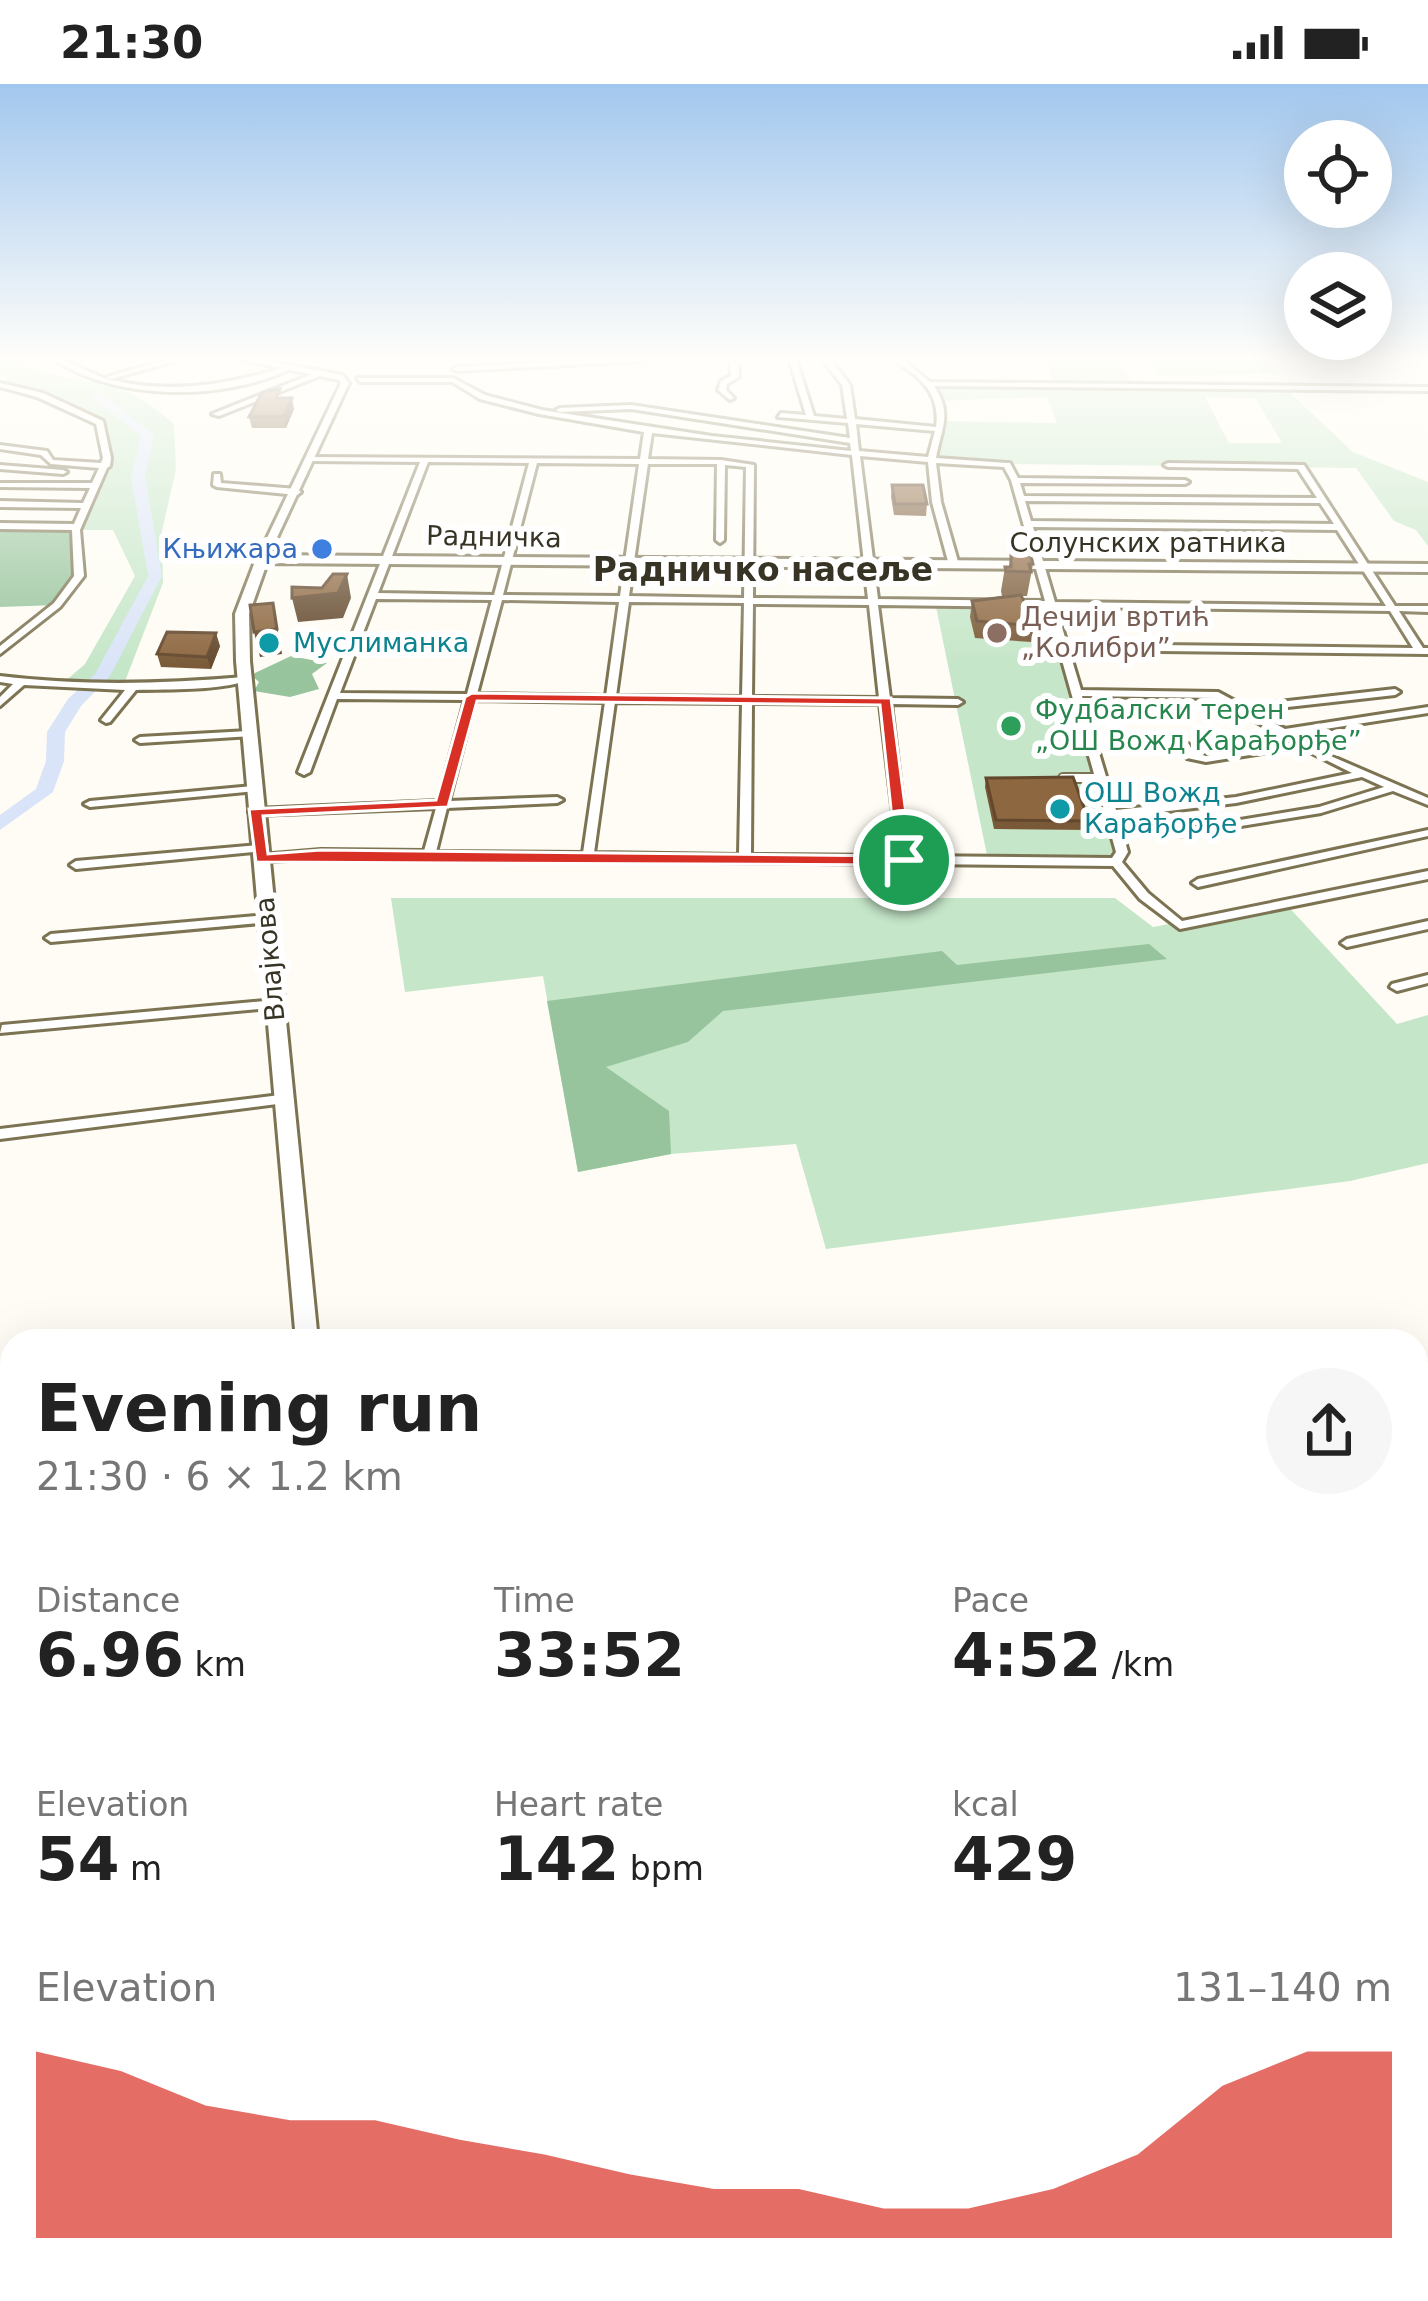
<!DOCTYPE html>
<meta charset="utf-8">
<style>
:root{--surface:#fff;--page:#f6f6f6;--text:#222;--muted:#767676;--accent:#d93025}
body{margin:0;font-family:"DejaVu Sans",sans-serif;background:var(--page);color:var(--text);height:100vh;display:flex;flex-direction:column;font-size:45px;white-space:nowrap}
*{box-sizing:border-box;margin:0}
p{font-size:39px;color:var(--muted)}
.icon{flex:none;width:66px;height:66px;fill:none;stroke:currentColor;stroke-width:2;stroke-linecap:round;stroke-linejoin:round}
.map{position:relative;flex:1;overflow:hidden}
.side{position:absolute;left:0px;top:1245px;width:1428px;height:972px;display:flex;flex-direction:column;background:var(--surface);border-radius:36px 36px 0 0;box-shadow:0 12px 48px #0002}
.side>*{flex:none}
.buttons{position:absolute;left:1284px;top:36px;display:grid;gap:24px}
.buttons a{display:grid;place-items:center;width:108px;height:108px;border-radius:50%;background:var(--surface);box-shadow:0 12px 48px #0002;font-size:60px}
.pin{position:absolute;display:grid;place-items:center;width:102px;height:102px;color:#fff;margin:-51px;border:6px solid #fff;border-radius:50%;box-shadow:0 3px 12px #0007}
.round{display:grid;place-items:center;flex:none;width:126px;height:126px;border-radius:63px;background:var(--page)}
.headline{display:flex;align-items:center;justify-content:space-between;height:204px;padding:0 36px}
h1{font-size:66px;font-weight:700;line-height:90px}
.figures{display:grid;grid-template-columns:repeat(3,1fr);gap:18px;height:204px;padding:12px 36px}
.figures div{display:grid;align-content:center}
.figures b{font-size:60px;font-weight:700}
.figures small{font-size:33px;font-weight:400}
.figures p{font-size:33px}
.chart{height:336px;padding:24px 36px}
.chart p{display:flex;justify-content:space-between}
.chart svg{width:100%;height:216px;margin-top:12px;fill:var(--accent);opacity:.7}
.status{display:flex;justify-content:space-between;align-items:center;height:84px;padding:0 60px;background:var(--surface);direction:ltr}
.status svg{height:33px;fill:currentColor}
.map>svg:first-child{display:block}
.green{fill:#c5e6c8;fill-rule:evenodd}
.forest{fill:#97c49c}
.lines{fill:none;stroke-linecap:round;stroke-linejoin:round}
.river{fill:#dae4f8;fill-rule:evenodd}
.pedestrian-casing{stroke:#7c7352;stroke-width:12}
.minor-casing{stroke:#7c7352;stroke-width:6}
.tertiary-casing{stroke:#7c7352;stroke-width:6}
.secondary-casing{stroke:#7c7352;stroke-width:6}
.pedestrian{stroke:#fff;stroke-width:8}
.minor{fill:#fff;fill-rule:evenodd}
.tertiary{fill:#fff;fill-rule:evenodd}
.secondary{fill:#fff;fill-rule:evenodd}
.wall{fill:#795937}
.shaded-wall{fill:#63482d}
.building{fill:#8d6740;stroke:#63482d;stroke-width:3}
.route{fill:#d93025;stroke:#fff;stroke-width:3;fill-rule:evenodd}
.shop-dot{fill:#3f7fe0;stroke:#fff;stroke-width:4.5}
.education-dot{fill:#8d6e63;stroke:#fff;stroke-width:4.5}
.culture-dot{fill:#0f9aa8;stroke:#fff;stroke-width:4.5}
.leisure-dot{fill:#2e9e5b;stroke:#fff;stroke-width:4.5}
.labels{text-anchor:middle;stroke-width:12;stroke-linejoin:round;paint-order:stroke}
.far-street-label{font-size:27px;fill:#383425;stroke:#fff}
.far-shop-label{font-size:27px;fill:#366cbe;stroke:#fff;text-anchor:end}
.far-education-label{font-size:27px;fill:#785e54;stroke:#fff;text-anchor:start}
.far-culture-label{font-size:27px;fill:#0d838f;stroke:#fff;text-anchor:start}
.far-leisure-label{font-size:27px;fill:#27864d;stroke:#fff;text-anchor:start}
.far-quarter-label{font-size:33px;font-weight:bold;fill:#383425;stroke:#fff}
</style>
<div class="status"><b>21:30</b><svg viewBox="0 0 49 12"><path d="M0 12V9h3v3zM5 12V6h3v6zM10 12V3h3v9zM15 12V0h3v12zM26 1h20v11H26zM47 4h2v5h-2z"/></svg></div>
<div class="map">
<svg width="1428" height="2217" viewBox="0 0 1428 2217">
<rect width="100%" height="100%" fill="#fefcf4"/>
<path class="green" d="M 0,275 L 22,275 L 25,283 C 91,305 116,288 174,340 L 176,385 L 162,447 L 163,499 L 122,605 L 62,600 L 85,580 L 135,492 L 113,446 L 76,446 L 106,382 L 100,339 L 40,311 L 1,301 L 8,294 L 0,290 Z
M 1045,275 L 1118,275 L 1131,297 L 1305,298 L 1291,310 L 1353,368 L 1428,398 L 1428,462 L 1416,446 L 1394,437 L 1356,384 L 932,379 L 942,337 L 1057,339 L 1047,313 L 940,317 L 922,295 L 1053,296 ZM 1205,313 L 1255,314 L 1282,359 L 1229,359 Z
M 1148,275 L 1268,275 L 1278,290 L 1157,292 Z
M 936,523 L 1046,524 L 1115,767 L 1111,772 L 987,771 Z
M 391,814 L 1115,814 L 1153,843 L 1284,818 L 1397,940 L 1428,931 L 1428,1079 L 1350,1097 L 826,1165 L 796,1060 L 671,1070 L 578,1088 L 543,892 L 405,908 Z"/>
<path class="forest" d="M 0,444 L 76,446 L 81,481 L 57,521 L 0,523 Z
M 291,572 L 327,579 L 312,590 L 319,605 L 290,613 L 254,607 L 259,598 L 251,591 Z
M 1149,860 L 1167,875 L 723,927 L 688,958 L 606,983 L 669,1027 L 671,1070 L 578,1088 L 547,917 L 942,867 L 957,881 Z"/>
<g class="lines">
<path class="river" d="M 92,308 L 100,308 L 154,351 L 145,392 L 162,492 L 110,592 L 81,622 L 65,648 L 64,677 L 53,708 L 0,746 L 0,731 L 36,705 L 46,677 L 47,648 L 68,615 L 95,590 L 148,492 L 131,392 L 141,352 L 92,314 Z"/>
<g class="pedestrian-casing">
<path id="pedestrian" d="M 1063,694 L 1101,694"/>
</g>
<g class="minor-casing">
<path id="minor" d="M 54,275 C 72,276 90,290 108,295 C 168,311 230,301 288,282 L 292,284 C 226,317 116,318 54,275 Z
M 170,275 L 182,275 L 111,295 L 107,293 Z
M 604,275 L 646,275 L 642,277 L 457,287 L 453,285 L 457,283 Z
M 730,275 L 738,275 L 739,293 L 727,300 L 726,306 L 734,314 L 730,316 L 718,306 L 721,297 L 731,292 Z
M 789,275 L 796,275 L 814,332 L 847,335 L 842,301 L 822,275 L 830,275 L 850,301 L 855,335 L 936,343 C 941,307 918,292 892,275 L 904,277 L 930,298 L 1428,303 L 1428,307 L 934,302 C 953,330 941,344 936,374 L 1007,379 L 1010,379 L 1018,394 L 1185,396 L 1189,398 L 1185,400 L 1020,399 L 1024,412 L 1317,414 L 1298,385 L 1168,383 L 1164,381 L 1168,379 L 1304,381 L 1395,522 L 1428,522 L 1428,528 L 1399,527 L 1423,564 L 1428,564 L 1428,570 L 1069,566 L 1081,606 L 1218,608 L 1244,622 L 1395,605 L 1400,608 L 1395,611 L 1252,627 L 1285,645 L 1428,623 L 1428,629 L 1293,650 L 1333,673 L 1428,714 L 1428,721 L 1393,707 L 1321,729 L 1179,752 L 1173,749 L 1179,746 L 1319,723 L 1384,703 L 1362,693 L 1236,719 L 1118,733 L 1128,768 L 1122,778 L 1148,809 L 1182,837 L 1428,787 L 1428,795 L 1180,845 L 1140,815 L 1113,782 L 321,774 L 257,778 L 257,772 L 261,771 L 321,766 L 424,767 L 436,724 L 255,731 L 249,728 L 255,725 L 438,717 L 465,616 L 337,615 L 310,688 L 304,691 L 298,688 L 420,378 L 312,377 L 309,377 L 309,373 L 640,375 L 644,348 L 539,330 L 480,315 L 452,298 L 360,298 L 357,294 L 453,294 L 485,311 L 542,326 L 712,352 L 851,367 L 850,359 L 631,325 L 560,328 L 556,326 L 560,324 L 631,321 L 850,354 L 848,339 L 778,333 L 781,329 L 806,331 ZM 856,340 L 935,347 L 928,373 L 859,367 ZM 652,349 L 852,371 L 868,515 L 753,514 L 754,381 L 721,376 L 648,375 ZM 860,372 L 928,378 L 932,418 L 949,481 L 954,484 L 959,481 L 941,418 L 936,379 L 1004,383 L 1011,396 L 1045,517 L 878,515 ZM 428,378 L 529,379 L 494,511 L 378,509 ZM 537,379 L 639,380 L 620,512 L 503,511 ZM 648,380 L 717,380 L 716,456 L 720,459 L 724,456 L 725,381 L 746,383 L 744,514 L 629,512 ZM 1025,417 L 1320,419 L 1334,440 L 1031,437 ZM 1033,443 L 1337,446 L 1386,522 L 1055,518 ZM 376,515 L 492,516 L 467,610 L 340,609 ZM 502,516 L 619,518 L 606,612 L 477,610 ZM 629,518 L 744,519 L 742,613 L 616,612 ZM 753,520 L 869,521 L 879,614 L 752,613 ZM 878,521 L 1047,523 L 1116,768 L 1112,774 L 909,772 L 891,620 L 958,621 L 963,618 L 958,615 L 890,614 ZM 1056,523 L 1390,527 L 1413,564 L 1067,560 ZM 1082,612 L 1216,614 L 1291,658 L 1206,672 L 1195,669 L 1188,660 L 1180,660 L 1179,662 L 1187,674 L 1206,678 L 1300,663 L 1352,689 L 1236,713 L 1116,726 ZM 475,616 L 605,618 L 583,769 L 436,768 L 447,724 L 557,719 L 563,716 L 557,713 L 449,717 ZM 615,618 L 742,619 L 739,771 L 594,769 ZM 752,619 L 880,620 L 898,772 L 751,771 Z
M 315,289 L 322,291 L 219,332 L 212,330 Z
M 0,299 L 43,309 L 103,337 L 111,374 L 110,382 L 107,384 L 80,446 L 84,492 L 60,523 L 0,570 L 0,562 L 54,519 L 74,492 L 72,446 L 0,445 L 0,439 L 74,440 L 81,424 L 0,423 L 0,417 L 83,419 L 90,404 L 0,403 L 0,399 L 92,399 L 99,384 L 51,380 L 41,371 L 0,365 L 0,361 L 47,367 L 53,376 L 101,379 L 103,374 L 96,340 L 37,313 L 0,303 Z
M 0,381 L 63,386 L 67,388 L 63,390 L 0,385 Z
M 214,390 L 220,390 L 221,399 L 297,405 L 301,408 L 297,411 L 217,403 L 213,401 Z
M 0,592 C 82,602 162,600 244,593 L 249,596 C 219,607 169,605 136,606 L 110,638 L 106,639 L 101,636 L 125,606 L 24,601 L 0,622 L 0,613 L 13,600 L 0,598 Z
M 248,647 L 252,648 L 252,652 L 140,659 L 135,656 L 140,653 Z
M 253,702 L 257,703 L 257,707 L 90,723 L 84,720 L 90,717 Z
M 1428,746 L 1428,752 L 1198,803 L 1192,799 L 1198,795 Z
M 260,761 L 266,765 L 264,767 L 76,785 L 70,781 L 76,777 Z
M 267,831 L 273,835 L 271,838 L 51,858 L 45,854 L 51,850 Z
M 1428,837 L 1428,845 L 1347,863 L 1341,859 L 1347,855 Z
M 1428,891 L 1428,899 L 1397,907 L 1390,903 L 1392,900 Z
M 275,916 L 280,917 L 282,920 L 280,923 L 0,949 L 2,941 Z
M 280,1011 L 287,1016 L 285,1019 L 0,1055 L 0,1045 Z
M 306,1246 L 312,1248 L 314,1253 L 312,1257 L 279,1257 L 281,1252 Z
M 12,1284 L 12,1298 L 0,1299 L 0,1285 Z"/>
</g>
<g class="tertiary-casing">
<path id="tertiary" d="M 239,275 L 256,275 L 342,291 L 349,299 L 267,475 L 262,478 L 257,475 L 341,299 L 339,296 Z"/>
</g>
<g class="secondary-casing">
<path id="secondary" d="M 262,471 L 1428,480 L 1428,488 L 267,479 L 249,530 L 250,577 L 318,1257 L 296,1257 L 236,577 L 235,530 L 256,475 Z
M 373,2205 L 409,2205 L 410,2217 L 374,2217 Z"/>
</g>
<use href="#pedestrian" class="pedestrian"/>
<use href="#minor" class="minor"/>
<use href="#tertiary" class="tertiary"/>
<use href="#secondary" class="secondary"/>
</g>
<path class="wall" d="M 282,314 L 294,325 L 286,344 L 252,344 L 249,333 Z
M 892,401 L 927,420 L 926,432 L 894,431 L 891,413 Z
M 1011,469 L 1033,480 L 1027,512 L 1022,512 L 1034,542 L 1031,558 L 975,554 L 970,533 L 972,517 L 1002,512 L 1001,507 L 1005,483 L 1009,483 Z
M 220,562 L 211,585 L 161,583 L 157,570 Z
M 986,694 L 1089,737 L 1087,746 L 994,745 L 985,703 Z"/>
<path class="shaded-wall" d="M 292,314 L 294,325 L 286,344 L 284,332 Z
M 347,490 L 351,514 L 343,534 L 298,538 L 292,514 L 338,509 Z
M 273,519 L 282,570 L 260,573 L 254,548 Z
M 216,549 L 220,562 L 211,585 L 207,573 Z"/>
<path class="building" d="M 280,305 L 276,314 L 292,314 L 284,332 L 249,333 L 262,308 Z
M 892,401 L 923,401 L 927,420 L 895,420 Z
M 1011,469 L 1030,469 L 1033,480 L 1029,480 L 1031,488 L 1006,487 L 1005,483 L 1011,483 Z
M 333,490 L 347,490 L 338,509 L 292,514 L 292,503 L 322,504 Z
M 1021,511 L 1034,542 L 977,537 L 972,517 Z
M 273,519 L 277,545 L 254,548 L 250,521 Z
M 167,548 L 216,549 L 207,573 L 157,570 Z
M 1073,693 L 1089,737 L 996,736 L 986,694 Z"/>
<linearGradient id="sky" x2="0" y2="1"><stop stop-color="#a2c7ee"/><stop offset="0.47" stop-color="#fffefa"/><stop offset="1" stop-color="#fffefa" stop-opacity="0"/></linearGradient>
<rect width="1428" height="585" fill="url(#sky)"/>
<path class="route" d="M 472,609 L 891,614 L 912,776 L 904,781 L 256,778 L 249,725 L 436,716 L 465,613 ZM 477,617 L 880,621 L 896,772 L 321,766 L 268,770 L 263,732 L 448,723 Z"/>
<circle class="shop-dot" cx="322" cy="465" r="12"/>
<circle class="education-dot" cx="997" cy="549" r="12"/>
<g class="culture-dot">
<circle cx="269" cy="559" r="12"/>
<circle cx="1060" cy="725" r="12"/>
</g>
<circle class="leisure-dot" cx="1011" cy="642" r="12"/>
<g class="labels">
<g class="far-street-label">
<text transform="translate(494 453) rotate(1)" y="9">Радничка</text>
<text x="1148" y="468">Солунских ратника</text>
<text transform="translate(270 875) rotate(-95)" y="9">Влајкова</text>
</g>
<g class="far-shop-label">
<text x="298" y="474">Књижара</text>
</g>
<g class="far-education-label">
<text x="1021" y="542">Дечији вртић<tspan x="1021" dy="31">„Колибри”</tspan></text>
</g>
<g class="far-culture-label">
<text x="293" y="568">Муслиманка</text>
<text x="1084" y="718">ОШ Вожд<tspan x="1084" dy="31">Карађорђе</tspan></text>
</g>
<g class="far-leisure-label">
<text x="1035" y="635">Фудбалски терен<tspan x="1035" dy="31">„ОШ Вожд Карађорђе”</tspan></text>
</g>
<g class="far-quarter-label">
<text x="763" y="497">Радничко насеље</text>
</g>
</g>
</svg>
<div class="buttons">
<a><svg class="icon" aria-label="locate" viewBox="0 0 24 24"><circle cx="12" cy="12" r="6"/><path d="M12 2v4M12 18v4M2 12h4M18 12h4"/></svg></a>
<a><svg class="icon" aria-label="layers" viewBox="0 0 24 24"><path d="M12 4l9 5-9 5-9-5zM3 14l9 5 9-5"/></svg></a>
</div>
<div class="pin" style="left:904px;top:776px;background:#1e9e55"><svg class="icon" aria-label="arrive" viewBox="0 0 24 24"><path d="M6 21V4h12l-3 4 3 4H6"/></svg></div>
<section class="side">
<div class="headline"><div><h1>Evening run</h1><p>21:30 · 6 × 1.2 km</p></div><a class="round"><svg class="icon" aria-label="share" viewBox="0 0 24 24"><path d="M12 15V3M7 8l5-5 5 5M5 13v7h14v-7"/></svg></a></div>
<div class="figures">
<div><p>Distance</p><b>6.96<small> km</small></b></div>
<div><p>Time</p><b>33:52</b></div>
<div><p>Pace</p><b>4:52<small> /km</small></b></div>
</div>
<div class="figures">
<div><p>Elevation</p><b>54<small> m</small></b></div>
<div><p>Heart rate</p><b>142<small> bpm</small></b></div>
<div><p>kcal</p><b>429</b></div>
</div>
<div class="chart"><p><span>Elevation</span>131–140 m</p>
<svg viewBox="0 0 160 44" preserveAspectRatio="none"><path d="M0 44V6L10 10L20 17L30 20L40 20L50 24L60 27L70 31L80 34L90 34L100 38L110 38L120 34L130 27L140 13L150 6L160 6V44z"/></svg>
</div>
</section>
</div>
